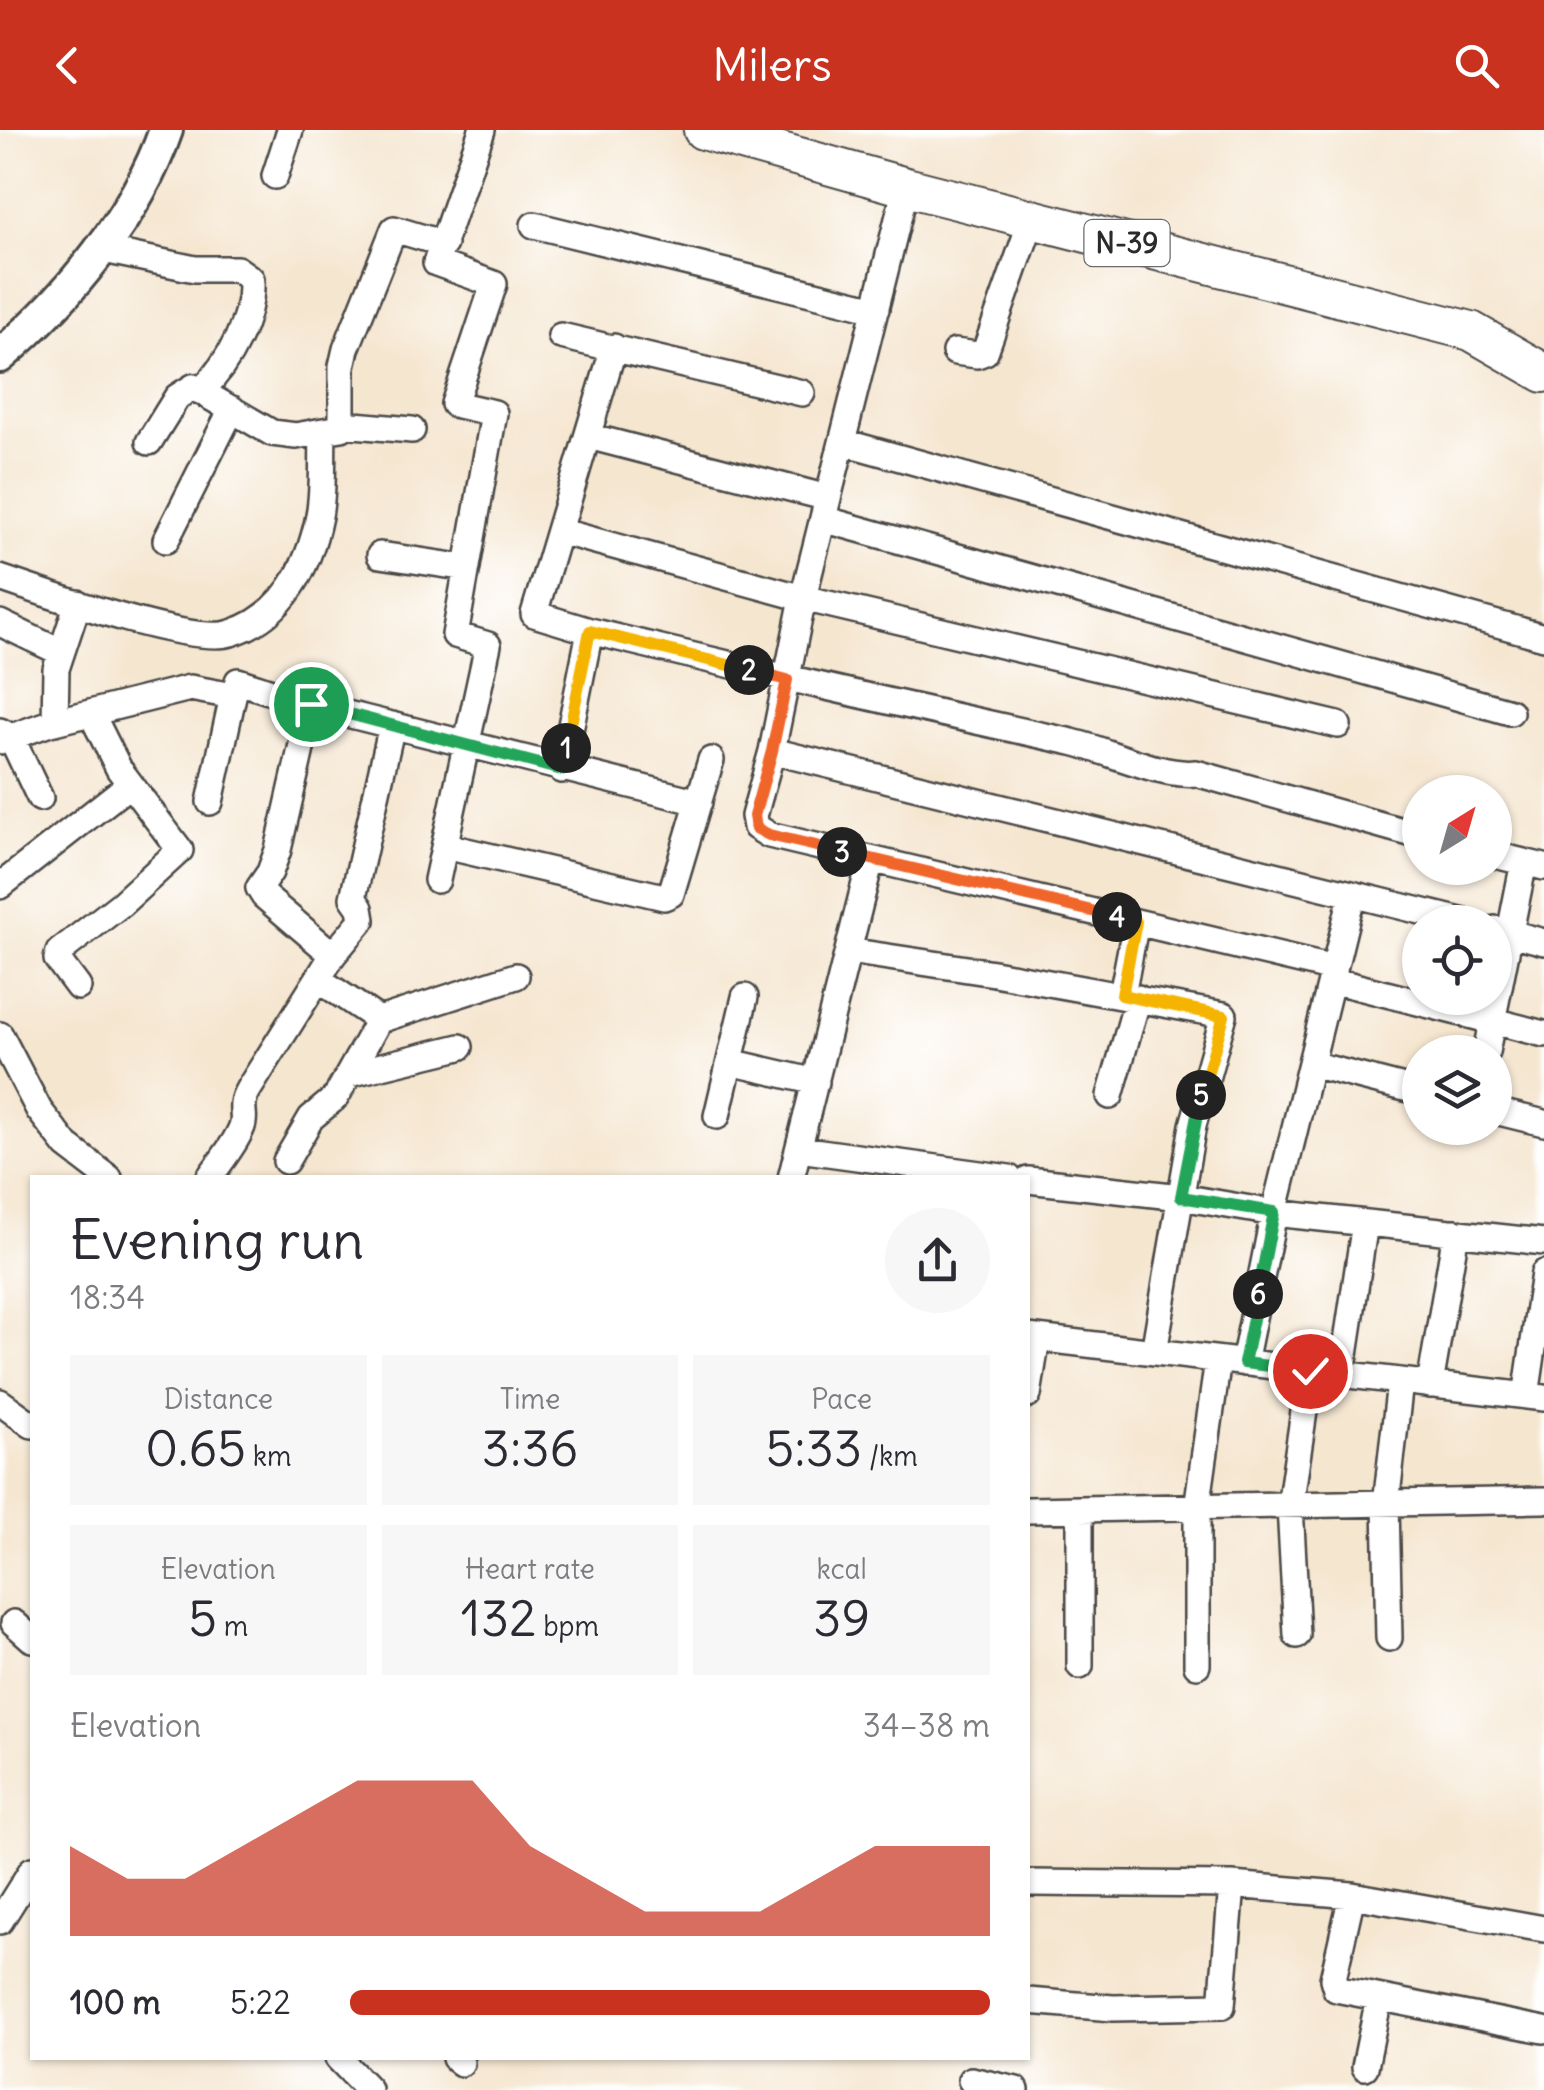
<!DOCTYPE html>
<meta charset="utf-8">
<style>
:root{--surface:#fff;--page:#f7f7f7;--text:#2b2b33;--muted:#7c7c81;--accent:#c8321e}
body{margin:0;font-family:Delius,sans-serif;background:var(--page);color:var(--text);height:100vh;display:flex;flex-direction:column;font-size:38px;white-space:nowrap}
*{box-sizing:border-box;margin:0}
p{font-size:32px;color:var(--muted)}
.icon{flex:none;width:55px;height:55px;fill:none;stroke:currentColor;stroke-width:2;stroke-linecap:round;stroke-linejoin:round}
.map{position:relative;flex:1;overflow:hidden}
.sheet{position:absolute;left:30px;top:1045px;width:1000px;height:885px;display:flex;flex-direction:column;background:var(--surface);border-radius:0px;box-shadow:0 2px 8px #0004}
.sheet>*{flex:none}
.needle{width:65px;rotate:37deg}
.buttons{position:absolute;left:1402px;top:645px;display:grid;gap:20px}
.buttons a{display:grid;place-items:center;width:110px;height:110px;border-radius:50%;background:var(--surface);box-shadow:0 2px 8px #0004;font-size:50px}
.pin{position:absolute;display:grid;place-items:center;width:85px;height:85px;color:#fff;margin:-42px;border:5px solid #fff;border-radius:50%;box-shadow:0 2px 10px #0007}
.km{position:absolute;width:50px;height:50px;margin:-25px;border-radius:50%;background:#222;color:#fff;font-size:28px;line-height:50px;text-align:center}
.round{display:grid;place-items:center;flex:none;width:105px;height:105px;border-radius:52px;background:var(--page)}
.overview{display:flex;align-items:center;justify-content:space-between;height:170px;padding:0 40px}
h1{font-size:55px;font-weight:600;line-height:75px}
.figures{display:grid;grid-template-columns:repeat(3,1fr);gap:15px;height:170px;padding:10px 40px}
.figures div{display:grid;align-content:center;border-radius:0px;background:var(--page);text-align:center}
.figures b{font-size:50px;font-weight:600}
.figures small{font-size:28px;font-weight:400}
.figures p{font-size:28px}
.chart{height:280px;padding:20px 40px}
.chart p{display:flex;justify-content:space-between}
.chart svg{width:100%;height:180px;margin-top:10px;fill:var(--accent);opacity:.7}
ul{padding:0 40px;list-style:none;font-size:32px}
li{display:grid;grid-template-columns:160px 120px 1fr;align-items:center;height:75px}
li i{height:25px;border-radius:12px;background:var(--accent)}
header{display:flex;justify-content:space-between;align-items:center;height:130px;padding:0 40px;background:var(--accent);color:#fff;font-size:45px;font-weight:600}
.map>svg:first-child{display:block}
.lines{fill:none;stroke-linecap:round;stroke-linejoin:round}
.minor-casing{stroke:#494744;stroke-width:30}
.major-casing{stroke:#494744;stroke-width:38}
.highway-casing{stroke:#494744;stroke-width:42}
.minor{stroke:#fff;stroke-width:25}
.major{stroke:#fff;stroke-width:32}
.highway{stroke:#fff;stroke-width:38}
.split-1-casing{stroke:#fff;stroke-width:20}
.split-2-casing{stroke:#fff;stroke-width:20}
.split-3-casing{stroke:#fff;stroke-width:20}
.split-4-casing{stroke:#fff;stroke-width:20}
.split-5-casing{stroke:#fff;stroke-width:20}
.split-6-casing{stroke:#fff;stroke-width:20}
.split-7-casing{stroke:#fff;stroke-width:20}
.split-1{stroke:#22a559;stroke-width:12}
.split-2{stroke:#f5b400;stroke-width:12}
.split-3{stroke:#f0652b;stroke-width:12}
.split-4{stroke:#f0652b;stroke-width:12}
.split-5{stroke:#f5b400;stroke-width:12}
.split-6{stroke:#22a559;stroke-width:12}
.split-7{stroke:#22a559;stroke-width:12}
.labels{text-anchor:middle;stroke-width:9;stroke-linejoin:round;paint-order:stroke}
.shield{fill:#fff;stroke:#6b6b6b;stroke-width:2.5}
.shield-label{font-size:28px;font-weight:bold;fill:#2b2b2b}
</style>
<header><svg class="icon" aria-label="back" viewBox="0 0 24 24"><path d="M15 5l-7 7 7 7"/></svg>Milers<svg class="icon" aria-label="search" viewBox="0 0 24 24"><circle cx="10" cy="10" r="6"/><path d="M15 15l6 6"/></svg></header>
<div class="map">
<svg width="1544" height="1960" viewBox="0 0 1544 1960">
<rect width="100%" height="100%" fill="#fff"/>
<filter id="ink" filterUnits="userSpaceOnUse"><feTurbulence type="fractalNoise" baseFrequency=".01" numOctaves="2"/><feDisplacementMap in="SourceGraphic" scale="20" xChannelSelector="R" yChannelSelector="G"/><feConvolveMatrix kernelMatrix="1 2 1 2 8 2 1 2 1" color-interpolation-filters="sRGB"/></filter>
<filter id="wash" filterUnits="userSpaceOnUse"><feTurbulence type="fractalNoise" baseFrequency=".0048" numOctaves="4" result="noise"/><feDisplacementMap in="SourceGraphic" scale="40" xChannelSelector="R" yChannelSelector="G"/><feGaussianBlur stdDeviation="2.25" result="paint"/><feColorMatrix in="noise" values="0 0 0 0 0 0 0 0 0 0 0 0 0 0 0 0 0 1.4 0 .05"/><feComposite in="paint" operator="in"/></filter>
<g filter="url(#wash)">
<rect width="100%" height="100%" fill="#f5e6d0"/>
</g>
<g filter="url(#ink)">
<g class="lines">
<g class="minor-casing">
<path id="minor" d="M 275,46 L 290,0
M 906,57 L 803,468 L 772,621 L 754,686 L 756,697 L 769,705 L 1334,839
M 534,95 L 876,179
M 99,119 L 195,139 L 237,139 L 251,149 C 253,189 229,233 202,260
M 561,206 L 802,263
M 955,222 L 977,225 L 985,222 L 1032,89
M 342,294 L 412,300
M 588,306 L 828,368
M 149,312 L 177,267 L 193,257 L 272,303 L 296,306 L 323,301
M 843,312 L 1544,507
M 823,389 L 1510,582
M 559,401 L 803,468 L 1338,595
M 166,410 L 232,279
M 380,425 L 467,438
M 0,448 C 44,463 192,516 231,503 C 283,487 309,437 319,386 C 324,359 322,329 323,301 L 342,298 L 342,236 L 346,219 L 394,99 L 444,114
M 0,493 L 60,522
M 590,501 C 750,540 911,577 1072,612 C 1109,621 1162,647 1196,643 L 1420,706
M 311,575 L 278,720 L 270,742 L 259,758 L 264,766 L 333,825
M 55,592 L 56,539 L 78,473
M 0,601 L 11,607 L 40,668
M 0,611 L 50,593 L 190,558 L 233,566 L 238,551 L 311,575 L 699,672
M 772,621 L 1465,792
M 562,640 L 590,501 L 534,484 L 614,217
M 210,672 L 233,566
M 445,716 L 664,767 L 671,764 L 711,630
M 1495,725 L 1544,737
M 437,750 L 488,515 L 455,505 L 494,283 L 454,274 L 494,154 L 436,133 L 482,0
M 0,756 L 130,654
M 1495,799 L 1544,812
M 848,821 L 994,843 L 1224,885 L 1193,995 L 1154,1222
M 318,849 L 379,890 L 516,846
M 1331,850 L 1544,904
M 78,857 L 57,829 L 59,822 L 121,774 L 180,720 L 119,639 L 91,583
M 1122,865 L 1136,792
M 0,905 L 39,980 L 67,1016 L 109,1048
M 1486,922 L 1524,732
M 730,932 L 816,952
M 1311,934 L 1420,962
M 349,944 L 460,917
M 1110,966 L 1138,868
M 1495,981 L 1544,993
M 717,986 L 745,867
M 799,1019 L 1009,1048
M 286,1031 L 311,988 L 336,967 L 379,890
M 209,1048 C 220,1032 234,1016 241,999 C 248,985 237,979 248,960 L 333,825 L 362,790 L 360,778 L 353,768 L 392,595
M 791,1048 L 871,729
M 1028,1050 L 1181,1067 L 1274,1083 L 1544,1112
M 1028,1207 L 1544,1268
M 1244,1233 L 1274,1083 L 1352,766
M 1342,1244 L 1365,1093
M 1430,1255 L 1456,1102
M 1028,1265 L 1037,1208
M 1526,1266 L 1544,1143
M 0,1272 L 32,1295
M 1028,1380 L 1544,1370
M 14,1493 L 32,1509
M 1297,1505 L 1290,1376 L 1310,1241
M 1389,1508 L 1386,1374 L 1400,1252
M 1197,1535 L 1197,1378 L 1218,1230
M 1080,1536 L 1080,1379
M 1028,1753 L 1232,1755 L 1352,1765 L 1544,1799
M 1352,1765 L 1333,1849 L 1336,1859 L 1544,1900
M 0,1791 L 32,1740
M 1028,1871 L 1113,1878 L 1222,1876 L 1232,1755
M 338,1928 L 368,1959
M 455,1928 L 461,1933
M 1365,1937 L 1379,1868
M 971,1950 L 1016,1960"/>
</g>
<g class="major-casing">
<path id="major" d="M 0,226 C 69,167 136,87 166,0"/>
</g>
<g class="highway-casing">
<path id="highway" d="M 703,0 L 906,57 L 1471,201 L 1544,243"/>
</g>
<use href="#minor" class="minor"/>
<use href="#major" class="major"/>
<use href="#highway" class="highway"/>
</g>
</g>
<g class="lines" filter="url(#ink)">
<g class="split-1-casing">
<path id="split-1" d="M 311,574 L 562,640 L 566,618"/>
</g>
<g class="split-2-casing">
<path id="split-2" d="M 566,618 L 590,501 L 749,540"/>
</g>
<g class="split-3-casing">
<path id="split-3" d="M 749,540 L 787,550 L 772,621 L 754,686 L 756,698 L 769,705 L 842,722"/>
</g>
<g class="split-4-casing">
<path id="split-4" d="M 842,722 L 1117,787"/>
</g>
<g class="split-5-casing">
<path id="split-5" d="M 1117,787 L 1136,792 L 1122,865 L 1224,886 L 1201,965"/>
</g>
<g class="split-6-casing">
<path id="split-6" d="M 1201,965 L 1181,1067 L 1274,1082 L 1258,1164"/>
</g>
<g class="split-7-casing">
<path id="split-7" d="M 1258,1164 L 1244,1233 L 1310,1241"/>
</g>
<use href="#split-1" class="split-1"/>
<use href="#split-2" class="split-2"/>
<use href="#split-3" class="split-3"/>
<use href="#split-4" class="split-4"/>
<use href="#split-5" class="split-5"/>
<use href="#split-6" class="split-6"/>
<use href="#split-7" class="split-7"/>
</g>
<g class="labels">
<rect class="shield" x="1084.5" y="90" width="85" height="46" rx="8"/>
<g class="shield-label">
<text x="1127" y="123">N-39</text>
</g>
</g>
</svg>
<div class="buttons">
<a><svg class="needle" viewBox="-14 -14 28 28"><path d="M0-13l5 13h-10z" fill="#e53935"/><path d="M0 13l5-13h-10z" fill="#7c7c81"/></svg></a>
<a><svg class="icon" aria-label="locate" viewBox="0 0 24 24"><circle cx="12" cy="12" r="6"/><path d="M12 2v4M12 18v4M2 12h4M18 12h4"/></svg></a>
<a><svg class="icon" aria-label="layers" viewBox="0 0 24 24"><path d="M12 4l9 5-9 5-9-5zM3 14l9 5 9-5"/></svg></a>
</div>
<div class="pin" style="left:311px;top:574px;background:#1e9e55"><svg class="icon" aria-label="arrive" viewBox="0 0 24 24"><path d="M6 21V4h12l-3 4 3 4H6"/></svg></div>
<div class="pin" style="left:1310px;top:1241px;background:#d93025"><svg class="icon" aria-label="check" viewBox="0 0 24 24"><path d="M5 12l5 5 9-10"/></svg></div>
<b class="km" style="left:566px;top:618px">1</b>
<b class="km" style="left:749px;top:540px">2</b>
<b class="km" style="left:842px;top:722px">3</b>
<b class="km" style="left:1117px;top:787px">4</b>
<b class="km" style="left:1201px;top:965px">5</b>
<b class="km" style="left:1258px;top:1164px">6</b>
<section class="sheet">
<div class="overview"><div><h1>Evening run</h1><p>18:34</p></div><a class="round"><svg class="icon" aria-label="share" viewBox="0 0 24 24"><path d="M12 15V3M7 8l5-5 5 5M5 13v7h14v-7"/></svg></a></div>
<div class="figures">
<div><p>Distance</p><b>0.65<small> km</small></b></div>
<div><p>Time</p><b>3:36</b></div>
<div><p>Pace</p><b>5:33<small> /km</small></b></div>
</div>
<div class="figures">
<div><p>Elevation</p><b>5<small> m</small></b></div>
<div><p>Heart rate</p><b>132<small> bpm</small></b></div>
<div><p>kcal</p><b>39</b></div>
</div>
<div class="chart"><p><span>Elevation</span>34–38 m</p>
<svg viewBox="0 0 160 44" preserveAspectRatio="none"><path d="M0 44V22L10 30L20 30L30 22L40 14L50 6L60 6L70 6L80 22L90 30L100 38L110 38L120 38L130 30L140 22L150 22L160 22V44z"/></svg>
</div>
<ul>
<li><b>100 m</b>5:22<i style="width:100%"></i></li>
</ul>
</section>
</div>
